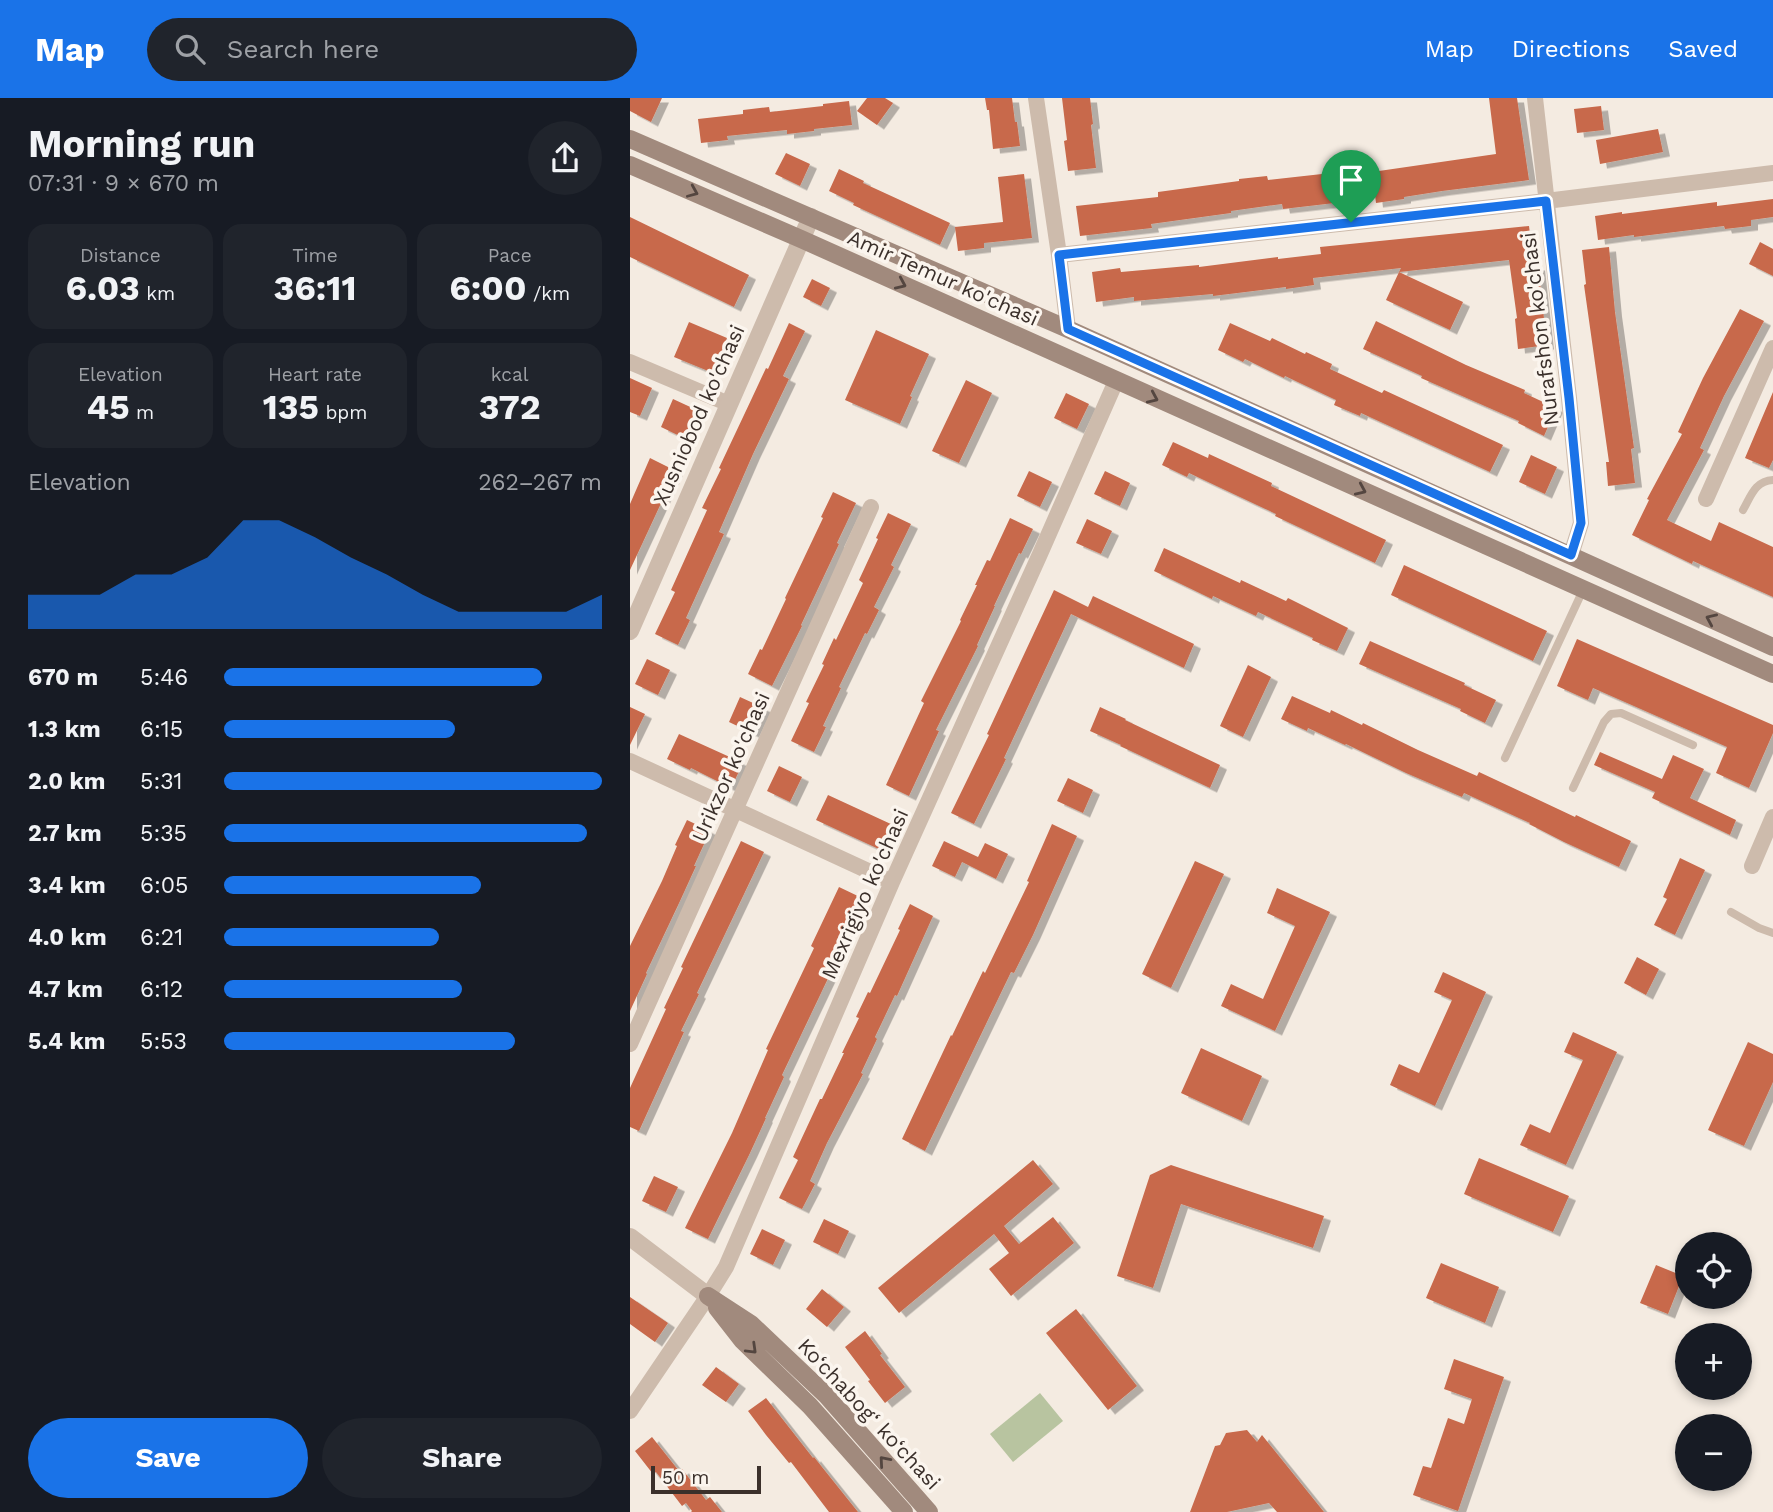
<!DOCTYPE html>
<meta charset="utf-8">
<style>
:root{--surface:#171b24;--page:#20242c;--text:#f1f3f6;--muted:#9ea1a6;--accent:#1a73e8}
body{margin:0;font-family:"Work Sans",sans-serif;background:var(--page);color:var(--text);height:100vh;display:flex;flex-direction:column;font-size:26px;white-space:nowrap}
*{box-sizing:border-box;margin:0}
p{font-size:23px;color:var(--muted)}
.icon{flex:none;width:38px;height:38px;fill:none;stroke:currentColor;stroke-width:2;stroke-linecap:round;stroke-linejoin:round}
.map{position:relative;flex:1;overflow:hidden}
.details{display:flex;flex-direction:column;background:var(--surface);width:630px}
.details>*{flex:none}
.tools{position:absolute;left:1045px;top:1134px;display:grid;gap:14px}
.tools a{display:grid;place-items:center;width:77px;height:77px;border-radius:50%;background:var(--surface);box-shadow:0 4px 10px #0003;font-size:35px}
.scale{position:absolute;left:21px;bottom:18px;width:110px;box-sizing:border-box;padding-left:7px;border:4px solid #3b302b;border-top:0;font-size:19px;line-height:24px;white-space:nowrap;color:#3b302b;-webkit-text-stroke:5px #fbf5ee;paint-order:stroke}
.pin{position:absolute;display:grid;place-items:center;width:60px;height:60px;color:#fff;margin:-72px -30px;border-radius:50% 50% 50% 0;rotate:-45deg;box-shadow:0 0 7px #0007}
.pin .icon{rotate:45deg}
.round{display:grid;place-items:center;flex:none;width:74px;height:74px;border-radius:37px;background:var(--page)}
.headline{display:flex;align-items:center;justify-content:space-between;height:119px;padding:0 28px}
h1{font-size:38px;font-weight:700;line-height:52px}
.metrics{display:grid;grid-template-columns:repeat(3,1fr);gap:10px;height:119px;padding:7px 28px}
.metrics div{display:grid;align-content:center;border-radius:18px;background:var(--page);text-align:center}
.metrics b{font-size:35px;font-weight:700}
.metrics small{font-size:19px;font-weight:400}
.metrics p{font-size:19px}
.chart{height:196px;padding:14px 28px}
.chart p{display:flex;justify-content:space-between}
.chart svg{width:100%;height:126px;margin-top:7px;fill:var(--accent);opacity:.7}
.cta{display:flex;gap:14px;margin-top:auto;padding:14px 28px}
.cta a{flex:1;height:80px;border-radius:42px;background:var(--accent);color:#fff;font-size:28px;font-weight:700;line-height:80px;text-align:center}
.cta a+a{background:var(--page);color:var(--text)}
ul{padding:0 28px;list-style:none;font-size:23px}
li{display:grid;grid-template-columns:112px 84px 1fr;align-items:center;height:52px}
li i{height:18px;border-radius:9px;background:var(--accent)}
header{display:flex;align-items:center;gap:42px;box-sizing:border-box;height:98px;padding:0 35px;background:var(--accent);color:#fff}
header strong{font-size:33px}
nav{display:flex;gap:38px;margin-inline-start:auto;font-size:24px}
.search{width:490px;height:63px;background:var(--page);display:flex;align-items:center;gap:18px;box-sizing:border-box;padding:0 24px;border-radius:38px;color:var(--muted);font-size:26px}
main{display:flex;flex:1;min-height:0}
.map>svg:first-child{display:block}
.green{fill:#b8c4a0}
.building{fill:#c8694b;filter:url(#shadow)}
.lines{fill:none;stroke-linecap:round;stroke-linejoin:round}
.service{stroke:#cdbbac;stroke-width:8}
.minor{stroke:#cdbbac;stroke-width:16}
.tertiary{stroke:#cdbbac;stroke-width:18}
.secondary{stroke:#a18a7d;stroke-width:18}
.oneway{stroke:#544640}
.route-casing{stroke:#fff;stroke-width:14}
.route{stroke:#1a73e8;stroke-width:9}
.labels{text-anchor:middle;stroke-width:7;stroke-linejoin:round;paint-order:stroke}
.street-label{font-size:21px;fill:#3b302b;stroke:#fbf5ee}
</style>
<header>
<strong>Map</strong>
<div class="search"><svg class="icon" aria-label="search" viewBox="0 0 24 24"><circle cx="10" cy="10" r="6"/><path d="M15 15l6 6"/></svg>Search here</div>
<nav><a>Map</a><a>Directions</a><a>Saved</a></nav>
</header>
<main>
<section class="details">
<div class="headline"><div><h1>Morning run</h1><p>07:31 · 9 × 670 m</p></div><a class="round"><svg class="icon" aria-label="share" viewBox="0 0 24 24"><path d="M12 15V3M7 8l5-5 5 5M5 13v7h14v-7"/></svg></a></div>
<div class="metrics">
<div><p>Distance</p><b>6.03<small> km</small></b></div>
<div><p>Time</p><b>36:11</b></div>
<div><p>Pace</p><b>6:00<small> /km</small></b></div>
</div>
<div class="metrics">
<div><p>Elevation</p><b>45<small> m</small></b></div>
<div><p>Heart rate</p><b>135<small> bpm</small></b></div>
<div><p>kcal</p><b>372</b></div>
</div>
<div class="chart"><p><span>Elevation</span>262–267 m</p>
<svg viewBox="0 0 160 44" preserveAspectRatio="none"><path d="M0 44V32L10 32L20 32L30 25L40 25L50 19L60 6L70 6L80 12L90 19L100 25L110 32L120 38L130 38L140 38L150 38L160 32V44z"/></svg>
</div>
<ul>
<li><b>670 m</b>5:46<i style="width:84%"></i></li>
<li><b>1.3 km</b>6:15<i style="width:61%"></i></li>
<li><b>2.0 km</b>5:31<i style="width:100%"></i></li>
<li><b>2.7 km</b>5:35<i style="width:96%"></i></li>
<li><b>3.4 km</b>6:05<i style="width:68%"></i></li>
<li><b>4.0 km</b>6:21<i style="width:57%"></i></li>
<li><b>4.7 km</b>6:12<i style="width:63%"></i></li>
<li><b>5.4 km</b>5:53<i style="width:77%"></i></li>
</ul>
<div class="cta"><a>Save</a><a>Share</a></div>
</section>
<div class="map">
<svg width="1143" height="1414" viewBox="0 0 1143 1414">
<defs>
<filter id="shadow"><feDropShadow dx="7" dy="4.5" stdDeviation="0" flood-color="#0004"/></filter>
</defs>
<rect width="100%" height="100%" fill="#f4ebe1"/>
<path class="green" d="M 410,1295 L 433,1323 L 383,1364 L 360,1336 Z"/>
<path class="building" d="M 0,0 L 32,0 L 21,24 L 0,13 Z
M 237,0 L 255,0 L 263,5 L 247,27 L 227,13 Z
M 355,0 L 382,0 L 385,24 L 387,24 L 390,48 L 363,51 L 359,12 L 357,12 Z
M 432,0 L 460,0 L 463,26 L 461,27 L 466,70 L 438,73 L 434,43 L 437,42 Z
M 859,0 L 887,0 L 899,82 L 812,93 L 774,99 L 774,101 L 746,105 L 742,74 L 866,56 Z
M 219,3 L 222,27 L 184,31 L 184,33 L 157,36 L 157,32 L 97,38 L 98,42 L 71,45 L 68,21 L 113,16 L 113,12 L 139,9 L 140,14 L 193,8 L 193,6 Z
M 971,8 L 974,32 L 947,35 L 944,11 Z
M 1028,31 L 1033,54 L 970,66 L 966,42 Z
M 156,55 L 180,66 L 170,88 L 145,76 Z
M 209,71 L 234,83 L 233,85 L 320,125 L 310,147 L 223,107 L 224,105 L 199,93 Z
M 719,73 L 722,103 L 653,111 L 652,106 L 601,113 L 601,115 L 521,126 L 522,130 L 450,138 L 446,108 L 528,99 L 528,94 L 609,83 L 609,81 L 637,78 L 638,82 Z
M 394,76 L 402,140 L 354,145 L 354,150 L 328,153 L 325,129 L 373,124 L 368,79 Z
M 1143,101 L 1143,119 L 1121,122 L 1121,128 L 1095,131 L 1094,128 L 1004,139 L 1004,137 L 968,142 L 965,118 L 992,114 L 992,116 L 1087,104 L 1087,108 Z
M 0,119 L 119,177 L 104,209 L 0,159 Z
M 899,128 L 904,168 L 908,168 L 917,247 L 888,251 L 885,221 L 887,220 L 879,162 L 769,174 L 771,170 L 683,180 L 684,187 L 656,191 L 656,189 L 583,198 L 583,196 L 504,203 L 504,199 L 466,204 L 462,174 L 490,170 L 491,174 L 569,167 L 569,169 L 648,159 L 648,161 L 691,156 L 690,149 Z
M 1130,144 L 1143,151 L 1143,178 L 1119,166 Z
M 979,149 L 985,214 L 1004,350 L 1001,351 L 1005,385 L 978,388 L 976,364 L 979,364 L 954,187 L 956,186 L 952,152 Z
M 769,174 L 833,204 L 820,232 L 756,202 Z
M 182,181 L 200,190 L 191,208 L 173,199 Z
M 1110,211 L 1134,223 L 1094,298 L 1070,350 L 1074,352 L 1037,422 L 1081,443 L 1089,424 L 1143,449 L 1143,499 L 1063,463 L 1062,466 L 1002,437 L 1019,402 L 1017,401 L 1052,336 L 1048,334 L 1073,280 Z
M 746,223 L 836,267 L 895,292 L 894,295 L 926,310 L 914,338 L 888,325 L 889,323 L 791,280 L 792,278 L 733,251 Z
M 59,224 L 97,240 L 83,275 L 44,259 Z
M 159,225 L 175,233 L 153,278 L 159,281 L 123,356 L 89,434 L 94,436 L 56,520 L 60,522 L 48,547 L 25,536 L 45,494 L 41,492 L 77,412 L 72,410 L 91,371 L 89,370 L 122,300 L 136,270 L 138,271 Z
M 600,225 L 640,243 L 642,240 L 675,256 L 676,254 L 702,266 L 700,271 L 752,295 L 754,292 L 873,347 L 860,374 L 731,315 L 730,318 L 704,307 L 706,302 L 655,278 L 654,280 L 615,261 L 613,264 L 588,252 Z
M 246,232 L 299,256 L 280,298 L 282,299 L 270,326 L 215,302 Z
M 0,280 L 22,290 L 10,318 L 0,314 Z
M 336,282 L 362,295 L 329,365 L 302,353 Z
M 1143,294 L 1143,362 L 1139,370 L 1115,360 Z
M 436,295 L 459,306 L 447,331 L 424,320 Z
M 43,301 L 69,313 L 56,341 L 31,329 Z
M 543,344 L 578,360 L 579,356 L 642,385 L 641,388 L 756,442 L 745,465 L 645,418 L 646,416 L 559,375 L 557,379 L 532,367 Z
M 901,357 L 927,369 L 915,396 L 889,384 Z
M 20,360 L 46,373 L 0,472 L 0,406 Z
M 399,373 L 422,384 L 410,409 L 387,398 Z
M 475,373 L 500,385 L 490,408 L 464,396 Z
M 203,394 L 226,405 L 207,445 L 209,446 L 171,527 L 172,528 L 142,588 L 118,576 L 130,551 L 132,552 L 156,501 L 155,500 L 193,420 L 191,419 Z
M 258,415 L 281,426 L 261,467 L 264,469 L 244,509 L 249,512 L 237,536 L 235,535 L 209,589 L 211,590 L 193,628 L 196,629 L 184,654 L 161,643 L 179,605 L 176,604 L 194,567 L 192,566 L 204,540 L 206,542 L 233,485 L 229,482 L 248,441 L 246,440 Z
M 380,420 L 403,431 L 391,456 L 389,455 L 364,508 L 365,508 L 347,547 L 348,548 L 306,632 L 309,633 L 279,698 L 256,687 L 294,605 L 291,603 L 331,523 L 330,522 L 347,487 L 345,487 L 357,462 L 360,463 Z
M 457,421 L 482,433 L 471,456 L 446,445 Z
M 534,450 L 610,485 L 611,482 L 656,503 L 658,500 L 718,530 L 707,553 L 682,542 L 683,540 L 628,514 L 626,518 L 583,498 L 582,501 L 524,473 Z
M 774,467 L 917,533 L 903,563 L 761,497 Z
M 424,492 L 458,509 L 463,498 L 564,546 L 554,570 L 441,516 L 374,660 L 376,661 L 344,726 L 321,715 L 359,637 L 357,636 Z
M 947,541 L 1143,627 L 1143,635 L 1119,690 L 1086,675 L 1097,649 L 963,590 L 958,602 L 927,588 Z
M 740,543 L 835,585 L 834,587 L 866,602 L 855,625 L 830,613 L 831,611 L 729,566 Z
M 17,561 L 40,572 L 28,597 L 5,586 Z
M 618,567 L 641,579 L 613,639 L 590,628 Z
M 662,598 L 700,615 L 701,612 L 732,627 L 733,625 L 788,652 L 847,678 L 849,674 L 945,719 L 946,717 L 1001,743 L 989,769 L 934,744 L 899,726 L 900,725 L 834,695 L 832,699 L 776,675 L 716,646 L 715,647 L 678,630 L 677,633 L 651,621 Z
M 110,599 L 134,610 L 122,635 L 99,624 Z
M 0,609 L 15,616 L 0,647 Z
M 470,609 L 496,621 L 495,622 L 590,667 L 580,690 L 490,648 L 491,647 L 460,633 Z
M 49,636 L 113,665 L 101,690 L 61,670 L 60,672 L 37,661 Z
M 970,654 L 1032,681 L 1043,657 L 1074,671 L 1060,700 L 1106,722 L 1100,737 L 1022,700 L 1025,694 L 964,667 Z
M 149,668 L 172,679 L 160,704 L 137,693 Z
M 438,680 L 463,692 L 453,715 L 427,703 Z
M 198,697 L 263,727 L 251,752 L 186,722 Z
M 57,722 L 80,733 L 64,768 L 66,768 L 50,803 L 16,875 L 17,876 L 0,913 L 0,848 L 32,783 L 47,748 L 45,747 Z
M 422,726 L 447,738 L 403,837 L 384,875 L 381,874 L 295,1053 L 272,1041 L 321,937 L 322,938 L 353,873 L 355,875 L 399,784 L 397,783 Z
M 111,743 L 134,754 L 67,895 L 69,896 L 51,933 L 54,934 L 9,1033 L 0,1029 L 0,990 L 36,911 L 34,910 L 53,870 L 51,869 Z
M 314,743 L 348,759 L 355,745 L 378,756 L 366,781 L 332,764 L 325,779 L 302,768 Z
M 1050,760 L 1075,772 L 1045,837 L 1024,827 L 1037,801 L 1033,799 Z
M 565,763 L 594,776 L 541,890 L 512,876 Z
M 209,789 L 232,800 L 199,871 L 202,872 L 152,977 L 154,979 L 135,1020 L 136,1020 L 120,1055 L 78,1141 L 55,1130 L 102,1035 L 138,952 L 136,951 L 184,850 L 181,848 Z
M 647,790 L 700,814 L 645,933 L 591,908 L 601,886 L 633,901 L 665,828 L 637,815 Z
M 280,806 L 303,818 L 267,898 L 265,897 L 245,939 L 247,941 L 231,975 L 233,976 L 197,1045 L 180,1083 L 185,1086 L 172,1111 L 149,1100 L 168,1062 L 163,1059 L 190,1001 L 192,1001 L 214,955 L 212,955 L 229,920 L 226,919 L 238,894 L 240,895 L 270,832 L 268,831 Z
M 1007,859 L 1029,871 L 1016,897 L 994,885 Z
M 813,874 L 856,894 L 805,1008 L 760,987 L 769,966 L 789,975 L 822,902 L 804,894 Z
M 943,934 L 987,954 L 936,1067 L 890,1047 L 900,1026 L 920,1035 L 953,962 L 934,954 Z
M 1118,944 L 1143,956 L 1143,984 L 1114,1048 L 1078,1032 Z
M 571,950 L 632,978 L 612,1023 L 551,995 Z
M 849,1060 L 939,1098 L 923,1134 L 834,1096 Z
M 403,1062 L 423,1086 L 374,1128 L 389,1146 L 423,1119 L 444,1145 L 381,1198 L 359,1171 L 379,1155 L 364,1136 L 269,1215 L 248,1190 Z
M 541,1067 L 694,1118 L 683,1150 L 551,1106 L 523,1190 L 487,1178 L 520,1077 Z
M 24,1078 L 48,1089 L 36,1114 L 12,1103 Z
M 194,1121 L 219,1133 L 208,1156 L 183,1144 Z
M 132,1131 L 155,1142 L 143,1167 L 120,1156 Z
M 811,1165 L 869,1189 L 855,1225 L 796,1200 Z
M 1026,1167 L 1053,1178 L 1038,1216 L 1010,1205 Z
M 192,1191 L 214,1209 L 197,1229 L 176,1211 Z
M 0,1199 L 38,1225 L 25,1244 L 0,1226 Z
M 446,1211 L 507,1288 L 478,1312 L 416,1235 Z
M 235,1233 L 252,1256 L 250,1257 L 275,1289 L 255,1305 L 238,1283 L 240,1282 L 215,1249 Z
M 824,1261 L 874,1279 L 828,1413 L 783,1397 L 793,1368 L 801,1370 L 818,1320 L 834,1326 L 842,1301 L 814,1291 Z
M 86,1269 L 109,1286 L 96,1304 L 72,1287 Z
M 136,1300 L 183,1360 L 184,1359 L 228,1414 L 199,1414 L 161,1364 L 159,1365 L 136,1337 L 118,1313 Z
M 617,1332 L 627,1344 L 632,1337 L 694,1414 L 647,1414 L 639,1405 L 597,1414 L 560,1414 L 585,1348 L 590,1347 L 596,1335 Z
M 22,1339 L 49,1373 L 52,1371 L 76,1402 L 80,1399 L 92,1414 L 61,1414 L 62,1413 L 56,1405 L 52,1408 L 26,1374 L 23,1376 L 5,1353 Z"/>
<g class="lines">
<path class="service" d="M 1113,412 C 1121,398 1125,383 1143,382
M 875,660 L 953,492
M 943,690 L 974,624 L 981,616 L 991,615 L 1063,647
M 1101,814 L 1129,830 L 1143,835"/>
<path class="minor" d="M 406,0 L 429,157 L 438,231
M 905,0 L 939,300 L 951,425 L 941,457
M 429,157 L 916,103 L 1143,75
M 0,264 L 99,306
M 1076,401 L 1143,250
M 0,663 L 262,784
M 1122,768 L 1143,719
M 0,946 L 241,409
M 0,1313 L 78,1198 L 96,1169 L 262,784 L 410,456 L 486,283"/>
<path class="tertiary" d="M 0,533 L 181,119
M 0,1139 L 78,1198"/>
<path class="secondary" d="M 0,41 L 438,231 L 1143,549
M 0,67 L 171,141 L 1143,576
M 78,1198 L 121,1226 L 197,1298 L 299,1414
M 87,1210 L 112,1242 L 180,1308 L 274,1414"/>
</g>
<defs><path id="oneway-chevron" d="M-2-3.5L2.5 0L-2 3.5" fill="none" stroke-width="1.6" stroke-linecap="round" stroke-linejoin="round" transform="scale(1.75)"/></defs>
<g class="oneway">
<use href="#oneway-chevron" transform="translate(63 94) rotate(23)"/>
<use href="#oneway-chevron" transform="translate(271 186) rotate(24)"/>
<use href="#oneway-chevron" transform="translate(523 300) rotate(24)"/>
<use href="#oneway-chevron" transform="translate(731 392) rotate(24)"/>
<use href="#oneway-chevron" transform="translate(1081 521) rotate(-156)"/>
<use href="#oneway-chevron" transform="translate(122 1251) rotate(44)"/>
<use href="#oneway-chevron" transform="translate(254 1363) rotate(-131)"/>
</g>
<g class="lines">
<g class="route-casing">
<path id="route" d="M 916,103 L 939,300 L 951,425 L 941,457 L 438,231 L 429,157 Z"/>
</g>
<use href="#route" class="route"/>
</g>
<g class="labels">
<g class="street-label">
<text transform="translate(313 180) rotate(24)" y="7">Amir Temur ko'chasi</text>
<text transform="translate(910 231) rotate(-97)" y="7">Nurafshon ko'chasi</text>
<text transform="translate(69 317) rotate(-66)" y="7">Xusniobod ko'chasi</text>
<text transform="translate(101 669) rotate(-66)" y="7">Urikzor ko'chasi</text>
<text transform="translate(235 796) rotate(-66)" y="7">Mexrigiyo ko'chasi</text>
<text transform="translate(239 1316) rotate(47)" y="7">Ko‘chabog‘ ko‘chasi</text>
</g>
</g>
</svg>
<div class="tools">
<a><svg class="icon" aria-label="locate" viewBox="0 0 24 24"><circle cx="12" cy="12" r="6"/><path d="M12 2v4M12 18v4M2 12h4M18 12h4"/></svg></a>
<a>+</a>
<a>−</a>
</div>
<div class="scale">50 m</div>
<div class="pin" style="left:721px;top:124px;background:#1e9e55"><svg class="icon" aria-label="arrive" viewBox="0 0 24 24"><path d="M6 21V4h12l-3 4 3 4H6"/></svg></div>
</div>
</main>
